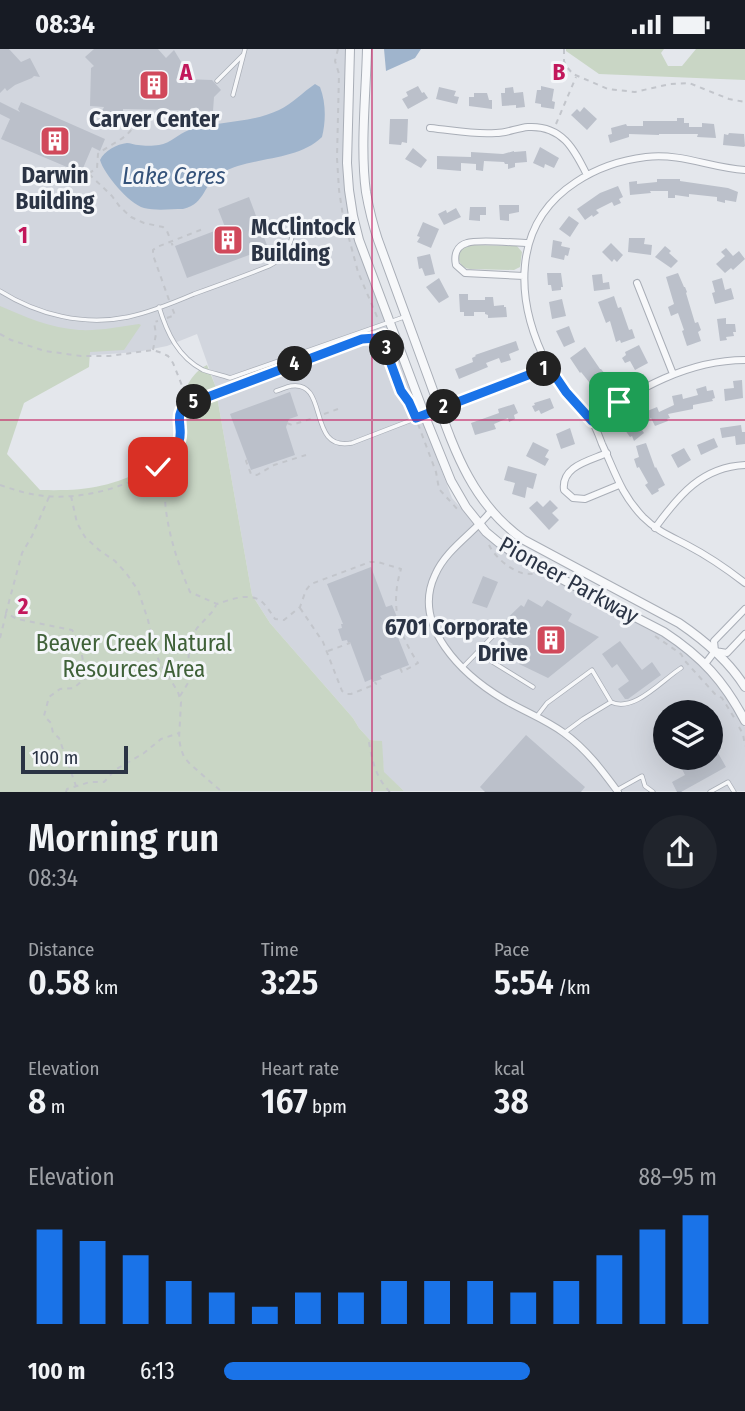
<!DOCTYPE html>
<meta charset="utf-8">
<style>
:root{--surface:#171b24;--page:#20242c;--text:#f1f3f6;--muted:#9ea1a6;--accent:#1a73e8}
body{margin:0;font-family:"Fira Sans Condensed",sans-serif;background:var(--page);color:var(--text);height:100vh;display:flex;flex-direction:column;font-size:26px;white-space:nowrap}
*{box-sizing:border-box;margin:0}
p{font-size:23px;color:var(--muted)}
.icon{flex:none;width:38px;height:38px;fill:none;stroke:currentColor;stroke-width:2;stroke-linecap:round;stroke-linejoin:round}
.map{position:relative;height:743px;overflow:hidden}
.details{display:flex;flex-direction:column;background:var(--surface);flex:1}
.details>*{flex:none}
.controls{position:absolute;left:653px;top:651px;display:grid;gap:14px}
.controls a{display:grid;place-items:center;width:70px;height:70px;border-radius:50%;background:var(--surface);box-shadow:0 7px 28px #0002;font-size:35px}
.scale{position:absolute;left:21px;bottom:18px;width:107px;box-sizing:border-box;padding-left:7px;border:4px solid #2b3445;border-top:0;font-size:19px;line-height:24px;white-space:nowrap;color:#2b3445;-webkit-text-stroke:5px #f4f6f9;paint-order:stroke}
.pin{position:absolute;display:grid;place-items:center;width:60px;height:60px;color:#fff;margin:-30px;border-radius:14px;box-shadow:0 4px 10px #0006}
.km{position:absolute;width:35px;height:35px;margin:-18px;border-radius:50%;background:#222;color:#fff;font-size:19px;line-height:35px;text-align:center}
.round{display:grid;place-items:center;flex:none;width:74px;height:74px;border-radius:37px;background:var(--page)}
.head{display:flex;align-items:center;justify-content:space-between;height:119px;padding:0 28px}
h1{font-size:38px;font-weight:600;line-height:52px}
.metrics{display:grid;grid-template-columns:repeat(3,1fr);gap:10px;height:119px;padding:7px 28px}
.metrics div{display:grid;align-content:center}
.metrics b{font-size:35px;font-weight:600}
.metrics small{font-size:19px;font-weight:400}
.metrics p{font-size:19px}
.chart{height:196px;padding:14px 28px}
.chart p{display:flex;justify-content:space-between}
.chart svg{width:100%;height:126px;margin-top:7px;stroke:var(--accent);stroke-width:6}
ul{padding:0 28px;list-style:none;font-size:23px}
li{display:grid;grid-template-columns:112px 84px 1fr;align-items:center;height:52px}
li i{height:18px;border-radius:9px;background:var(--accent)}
.status{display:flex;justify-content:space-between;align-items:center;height:49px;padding:0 35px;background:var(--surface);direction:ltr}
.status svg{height:19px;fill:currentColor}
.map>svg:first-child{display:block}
.built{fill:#d2d6de;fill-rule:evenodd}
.green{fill:#c9d6c5}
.water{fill:#9fb4cc}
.building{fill:#bbc0ca}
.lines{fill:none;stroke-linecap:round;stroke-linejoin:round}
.service-casing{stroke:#a9aeb7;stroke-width:5}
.minor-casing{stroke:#a9aeb7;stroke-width:8}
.tertiary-casing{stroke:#a9aeb7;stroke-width:10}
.path{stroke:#c2c5cb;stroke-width:2;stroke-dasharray:5 5;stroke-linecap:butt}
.service{stroke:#f7f8fa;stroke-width:3.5}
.minor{stroke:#f7f8fa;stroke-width:6}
.tertiary{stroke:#f7f8fa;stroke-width:8}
.route-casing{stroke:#fff;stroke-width:14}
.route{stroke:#1a73e8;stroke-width:9}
.grid{fill:none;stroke:#c2185b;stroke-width:2;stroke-opacity:0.55}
.labels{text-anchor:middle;stroke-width:6;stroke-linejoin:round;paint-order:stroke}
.poi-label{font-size:23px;font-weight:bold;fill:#2b3445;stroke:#f4f6f9}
.street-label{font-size:23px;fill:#2b3445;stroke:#f4f6f9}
.park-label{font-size:23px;fill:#3f6138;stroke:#f4f6f9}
.water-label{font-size:24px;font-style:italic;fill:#34527a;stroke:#f4f6f9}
.grid-label{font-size:23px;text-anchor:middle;font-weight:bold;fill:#c2185b;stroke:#f4f6f9;stroke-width:6;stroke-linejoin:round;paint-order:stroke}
</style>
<div class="status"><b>08:34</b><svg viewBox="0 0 49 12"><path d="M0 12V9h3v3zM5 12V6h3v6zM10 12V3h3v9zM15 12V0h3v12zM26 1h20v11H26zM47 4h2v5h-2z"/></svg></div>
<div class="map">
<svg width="745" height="743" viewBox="0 0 745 743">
<rect width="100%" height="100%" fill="#e4e7ec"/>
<path class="built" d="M 0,0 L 350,0 L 349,141 L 385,273 L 452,449 L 486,487 L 527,517 L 670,591 L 694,608 L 710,624 L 735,659 L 745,678 L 745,742 L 404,742 L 384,724 L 381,692 L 370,691 L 359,679 L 353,669 L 270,574 L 252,546 L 215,336 L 197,285 L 167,297 L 137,303 L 81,307 L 0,285 ZM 665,663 L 710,663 L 710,709 L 665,709 Z"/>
<path class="green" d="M 566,0 L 664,0 L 661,4 L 668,17 L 682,17 L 696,0 L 745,0 L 745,31 L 599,25 L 566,2 Z
M 471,196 L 517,197 L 522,203 L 520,218 L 514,221 L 470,220 C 462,219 459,214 458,206 L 463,199 Z
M 0,257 C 25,268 51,279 79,281 C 99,282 119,278 139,275 L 141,276 L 124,301 L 90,303 L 89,318 L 24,354 L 7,405 L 40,441 C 86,442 108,439 151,418 C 160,413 171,407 177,399 C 187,386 182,370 183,356 C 184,350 186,346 185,340 C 191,330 196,321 207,316 L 215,336 L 252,546 L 270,574 L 353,669 L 359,679 L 370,691 L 382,692 L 384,723 L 404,742 L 0,743 Z"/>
<path class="water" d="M 384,0 L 421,0 L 415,9 L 386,22 Z
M 315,35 L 320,38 C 326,53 326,72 322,88 C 296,113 252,107 221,124 C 202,135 207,154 183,160 C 171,160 156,162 144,159 C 129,155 104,125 100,111 C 104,102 117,95 127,94 C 130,94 135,96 138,96 C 144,97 153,97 159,96 C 171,94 178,85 189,81 C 218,72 252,74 279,61 C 292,55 303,43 315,35 Z"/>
<path class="building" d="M 0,0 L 9,0 L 21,13 L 30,9 L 40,28 L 34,27 L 32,29 L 15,36 L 7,42 L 5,39 L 0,44 Z
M 94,0 L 158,0 L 166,9 L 174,1 L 183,16 L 184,30 L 212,31 L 221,41 L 214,48 L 213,62 L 123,60 L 123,68 L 99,68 L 104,58 L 90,57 L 91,19 L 94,17 L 85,8 Z
M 418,37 L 422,44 L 424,43 L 428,49 L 408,60 L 402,50 L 408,47 L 406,43 Z
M 541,37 L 554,40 L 552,52 L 555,53 L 554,60 L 541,58 L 541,55 L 535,54 L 537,41 L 541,41 Z
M 439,38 L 456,42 L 454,47 L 459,48 L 457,55 L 436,50 Z
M 513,38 L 514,44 L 523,43 L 525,58 L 516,59 L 516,56 L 502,57 L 501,44 L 505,44 L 505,39 Z
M 474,44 L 487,44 L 489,51 L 492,51 L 492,60 L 469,57 L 469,48 L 474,48 Z
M 0,53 L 20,63 L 18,60 L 21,53 L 105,90 L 100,102 L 92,98 L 81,124 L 1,90 L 10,70 L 0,65 Z
M 584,58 L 597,70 L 587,81 L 571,66 L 577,60 L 580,63 Z
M 677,69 L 684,69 L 684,74 L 689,74 L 689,78 L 702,78 L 702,74 L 714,75 L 716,89 L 697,88 L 698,85 L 659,85 L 659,86 L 629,85 L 629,88 L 610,94 L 608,86 L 612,85 L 611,79 L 626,75 L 627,77 L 643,77 L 643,72 L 677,72 Z
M 390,70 L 408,70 L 407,94 L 402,93 L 401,96 L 389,95 Z
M 729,84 L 744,85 L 745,97 L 744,98 L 723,96 L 724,85 L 728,86 Z
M 540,98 L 559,109 L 554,119 L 545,115 L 544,119 L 533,114 Z
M 413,99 L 427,111 L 421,119 L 405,110 Z
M 514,102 L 514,103 L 526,102 L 527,113 L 515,114 L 515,118 L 508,120 L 508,115 L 505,115 L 504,113 L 484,112 L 483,122 L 476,121 L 476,115 L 461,114 L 461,122 L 437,120 L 437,107 L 471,108 L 471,103 L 503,105 Z
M 657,130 L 680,130 L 680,132 L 728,139 L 738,143 L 736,153 L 725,151 L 725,154 L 717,152 L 717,148 L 689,145 L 689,148 L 675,146 L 675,149 L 668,149 L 668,142 L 650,142 L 651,144 L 630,146 L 629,133 L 637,132 L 637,135 L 657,133 Z
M 618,137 L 623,148 L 619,150 L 621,154 L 614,157 L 612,153 L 596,161 L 599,164 L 593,168 L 592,166 L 585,171 L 577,160 L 600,144 Z
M 249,148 L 268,199 L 187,229 L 175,197 L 225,178 L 218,160 Z
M 499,156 L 519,156 L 519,163 L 509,165 L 509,172 L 500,171 Z
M 470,158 L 486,158 L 486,166 L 480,166 L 480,172 L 469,171 Z
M 456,159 L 461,168 L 444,176 L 438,165 L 446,161 L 447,164 Z
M 569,167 L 579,174 L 570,188 L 559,180 Z
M 423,173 L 439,180 L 431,199 L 417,193 L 420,188 L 417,187 Z
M 629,189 L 645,189 L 644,195 L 652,196 L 651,206 L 628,203 Z
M 553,191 L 562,193 L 561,197 L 570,199 L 568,207 L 565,206 L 564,211 L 551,208 Z
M 611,194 L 623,206 L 617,213 L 614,210 L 612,213 L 602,203 Z
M 665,197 L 671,202 L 669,204 L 678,212 L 671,219 L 655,208 Z
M 726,199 L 733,207 L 739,202 L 745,210 L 733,221 L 731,219 L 725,224 L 716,215 L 725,207 L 721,203 Z
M 430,205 L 435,225 L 425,227 L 422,219 L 419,220 L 417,208 Z
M 547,224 L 561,224 L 563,238 L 561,238 L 561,241 L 552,242 L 551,236 L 548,236 Z
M 678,224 L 684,238 L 685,238 L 687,243 L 686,244 L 695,274 L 698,273 L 701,281 L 698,283 L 701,292 L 687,297 L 682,282 L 684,281 L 678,264 L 671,267 L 668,258 L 674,255 L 666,228 Z
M 602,225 L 603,234 L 609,233 L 610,240 L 594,242 L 592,226 Z
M 439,229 L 449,248 L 439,254 L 426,238 Z
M 722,229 L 725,241 L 731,239 L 734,250 L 715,255 L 712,244 L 715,243 L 712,232 Z
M 459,245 L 468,245 L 468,251 L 485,251 L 485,248 L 493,248 L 494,257 L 504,256 L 504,258 L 506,258 L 507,268 L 488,269 L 488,266 L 485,265 L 485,263 L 474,263 L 474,267 L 464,267 L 464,263 L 460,263 Z
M 614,247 L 618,259 L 621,258 L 629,281 L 632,280 L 635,289 L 621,294 L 620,291 L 616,293 L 610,272 L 606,274 L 598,253 Z
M 562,250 L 566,267 L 552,270 L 549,253 Z
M 726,269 L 726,275 L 735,275 L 736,283 L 733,283 L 734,287 L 726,288 L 727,291 L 720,292 L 717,270 Z
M 569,277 L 575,293 L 564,298 L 556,282 Z
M 516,292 L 519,301 L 509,305 L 511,311 L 501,314 L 499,309 L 486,314 L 488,318 L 459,330 L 455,320 L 473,313 L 472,309 L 476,307 L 475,306 Z
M 639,296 L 648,314 L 635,321 L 630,312 L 625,314 L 622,309 L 626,306 L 625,303 Z
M 585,298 L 600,320 L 601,320 L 611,332 L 597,343 L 581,323 L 580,324 L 570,309 Z
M 742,331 L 743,349 L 725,352 L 724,340 L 734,339 L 733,332 Z
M 706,337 L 707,342 L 713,341 L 715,349 L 712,350 L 713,352 L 693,356 L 693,360 L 668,365 L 670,369 L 667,370 L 668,372 L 655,377 L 651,369 L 640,378 L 644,384 L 634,392 L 632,387 L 630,388 L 622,377 L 640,365 L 657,358 L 659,363 L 674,356 L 672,347 L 682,345 L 683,350 L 698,346 L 696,340 Z
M 290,343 L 298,367 L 289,370 L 286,378 L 295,406 L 251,421 L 230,365 Z
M 550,349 L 554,359 L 541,365 L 539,361 L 535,363 L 532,357 L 535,356 L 534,354 Z
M 514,355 L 518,364 L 514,366 L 515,370 L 509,373 L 508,369 L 494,375 L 496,380 L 475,386 L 471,374 L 499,364 L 498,360 Z
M 741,376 L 742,383 L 745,383 L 745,395 L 736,396 L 735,387 L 722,389 L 720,379 Z
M 570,379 L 575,395 L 561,400 L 556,385 Z
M 714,389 L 718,398 L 701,406 L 697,396 Z
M 533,393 L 549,401 L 545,408 L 549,410 L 545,417 L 526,407 Z
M 646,394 L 655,419 L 656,418 L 665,436 L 658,440 L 659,442 L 652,446 L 645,436 L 648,434 L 639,418 L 637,419 L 634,410 L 639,408 L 636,397 Z
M 684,399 L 691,411 L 678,419 L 671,406 Z
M 508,417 L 537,425 L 533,440 L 527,438 L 525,449 L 512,445 L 515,434 L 504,431 Z
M 550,451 L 558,459 L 552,464 L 559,471 L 549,481 L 529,459 L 537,452 L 543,458 Z
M 371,518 L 386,558 L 392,556 L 397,568 L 393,569 L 396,575 L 393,576 L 409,616 L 380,627 L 382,630 L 373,633 L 372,630 L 365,633 L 350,593 L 348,594 L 347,591 L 342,592 L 338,580 L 342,579 L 341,575 L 343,575 L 327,535 Z
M 483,527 L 498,533 L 487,559 L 472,554 Z
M 528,550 L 542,558 L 547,551 L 572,565 L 568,572 L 599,588 L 548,629 L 519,615 L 520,613 L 507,607 L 513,595 L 499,587 L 499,583 L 495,581 L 521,556 L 524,558 Z
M 620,592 L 642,621 L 652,613 L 661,626 L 628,650 L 625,650 L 618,640 L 629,632 L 617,615 L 612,619 L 602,605 Z
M 526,686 L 585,738 L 581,743 L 485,743 L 480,738 Z
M 710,690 L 726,718 L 681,743 L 677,743 L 672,733 L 685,726 L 679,714 L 689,709 L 710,709 Z"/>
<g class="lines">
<g class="service-casing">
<path id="service" d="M 217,32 L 243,6
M 233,46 L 245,0
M 0,242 C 38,266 84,277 128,268 C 151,263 173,254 194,245 C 219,236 244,227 269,217 C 283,210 290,199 293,184
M 159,258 C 167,284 178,308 203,321 C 211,324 222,326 230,329 L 404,268
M 276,342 C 280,341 286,338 291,337 C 330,331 306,403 352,394 L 422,367
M 482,600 L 491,612 L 533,638
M 463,618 L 495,585
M 611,653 C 634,664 662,631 681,619
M 537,667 L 547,654 L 592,621 L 611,653 L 583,670 L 564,684
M 617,741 L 642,727 L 645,737 L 653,743
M 710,743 L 728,733 L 734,743"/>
</g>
<g class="minor-casing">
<path id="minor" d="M 430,79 C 452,81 474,86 496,84 C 507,84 517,79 528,78 C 562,76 574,100 587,126
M 745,121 C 710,119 683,104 646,108 C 621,111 597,119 576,133 C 510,176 515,253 548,317 C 559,337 577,352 591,371 C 596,378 599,387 602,395 C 615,423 621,445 643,468 C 657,482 670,487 687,496 C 708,507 727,520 745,534
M 524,227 L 465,224 L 456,216 C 454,207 456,197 467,194 C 478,190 515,194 528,194
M 637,234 L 673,325
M 424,366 L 549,318
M 592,372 C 637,340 688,311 745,311
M 607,404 C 589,412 561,417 564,441 L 573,449 L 585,450 L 619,436
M 491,462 C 474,484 446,500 435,526 C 411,577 463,626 503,650 C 523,662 545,670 564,684 C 586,700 602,721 618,743
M 655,479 C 679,446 702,418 745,416
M 745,560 L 714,592 L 715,602 L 727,604 L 745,585
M 705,615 L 715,602"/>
</g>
<g class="tertiary-casing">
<path id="tertiary" d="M 350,0 L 347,114 L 349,141 L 353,167 L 359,191 L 428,375 L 451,432 L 466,458 L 486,483 L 498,493 L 519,508 L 664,583 C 702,608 724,632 745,672
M 367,0 C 366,45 360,99 366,143 C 369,160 373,176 378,191 C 394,235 410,279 426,322 C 450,386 465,450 524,491 L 679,574 C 704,591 729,612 745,638"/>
</g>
<path class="path" d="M 338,0 L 335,12 L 339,25 L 337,109 L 339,141 L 343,167 L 358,223 L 378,270
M 564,0 L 564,12 L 566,17 L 573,25 L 608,40 L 635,43 L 670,35 L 689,34 L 729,50 L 745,53
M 556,75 L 576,28
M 80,125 L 85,127 L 97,119 L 98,105 C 111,94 134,88 136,69
M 89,125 L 112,147 L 120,158 L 131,168 L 144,174 L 163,178 L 167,182 L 174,200
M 169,251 L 153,206 L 153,201 L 157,198 L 203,180
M 167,269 L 175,266 L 172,259
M 382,282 L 387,295 L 387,304 L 401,342 L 409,353 L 414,364
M 0,285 L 11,291 L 45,302 L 81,307 L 109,307 L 153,301 L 162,304 L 168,307 L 173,314 L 189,354
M 153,301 L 156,285 L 154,273 L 158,272
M 324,365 L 338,360
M 287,374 L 292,376 L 313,369
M 418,375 L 436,423 L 439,440 L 460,463
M 247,411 L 246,412 L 251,425 L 257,426 L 274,416 L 306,406
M 166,413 C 160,458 172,501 190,543 L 217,555 C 229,551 249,543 261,552 C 266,556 271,564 275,570 L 284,571 L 300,558 L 306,541 L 311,535 L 370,513 L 378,513 L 401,520 C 390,556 398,584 418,614 L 402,623 L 400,619
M 146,427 L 163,435
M 0,436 C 12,440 24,444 36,446 C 76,452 121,441 155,420 C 161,416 168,413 172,407 C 177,401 180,391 180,382 C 180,375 177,368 181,361 C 182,360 188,356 189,355 L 362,290 L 376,289 L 382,286
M 71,447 L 77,474 L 85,488 L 99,501 L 115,512 L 126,524 L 138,541 L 148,571 L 155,602 L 160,614 L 178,643 L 181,653 L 179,690 L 181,700 L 184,708 L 190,715 L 222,743
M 49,448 L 32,487 L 22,504 L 6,564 L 17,570 L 72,581 C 82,595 83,612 85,629 L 74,639 L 60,640 L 49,648 L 44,667 L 51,674 L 53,684 L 59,689 L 76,737
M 489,496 C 495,508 509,520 522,524 C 526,525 530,525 535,525
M 300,559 L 323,593 L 342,642 L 347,645 L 351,645 L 376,635 L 375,633
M 655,587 L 681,605 L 685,612 L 715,645 L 722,649 L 735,670
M 0,589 L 6,565
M 328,602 L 350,594
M 180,647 L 188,634 L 189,592 L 197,579 L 214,561 L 216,556
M 739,678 L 743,685 L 745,697
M 369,693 C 372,712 376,729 390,743
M 66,743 L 67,740 L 90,733 L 104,733 L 115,721 L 144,704 L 161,690 L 179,684"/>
<use href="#service" class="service"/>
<use href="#minor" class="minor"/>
<use href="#tertiary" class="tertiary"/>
</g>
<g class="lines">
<g class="route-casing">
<path id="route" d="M 158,418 C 172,409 182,397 180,379 C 180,374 178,368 181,362 C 182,359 187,356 189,355 L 362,290 L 376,289 L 384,286 L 387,295 L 387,304 L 401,342 L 409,353 L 416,369 L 549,318 L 566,343 L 592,372 L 619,353"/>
</g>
<use href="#route" class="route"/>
</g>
<path class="grid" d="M 372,0 L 372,743M 0,371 L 745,371"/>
<defs>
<g id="building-square" transform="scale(1.575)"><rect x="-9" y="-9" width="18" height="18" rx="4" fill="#d1495b" stroke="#f4f6f9"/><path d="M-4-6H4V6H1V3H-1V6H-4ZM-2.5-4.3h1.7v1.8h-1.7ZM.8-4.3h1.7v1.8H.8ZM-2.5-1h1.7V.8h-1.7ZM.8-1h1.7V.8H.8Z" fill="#fff"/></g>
</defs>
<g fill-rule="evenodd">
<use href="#building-square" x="154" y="36"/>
<use href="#building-square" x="55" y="92"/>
<use href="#building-square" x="228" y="191"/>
<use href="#building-square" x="551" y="591"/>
</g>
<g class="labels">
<g class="poi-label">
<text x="154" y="78">Carver Center</text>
<text x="55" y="134">Darwin<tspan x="55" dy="26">Building</tspan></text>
<text x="251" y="186" text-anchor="start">McClintock<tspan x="251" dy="26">Building</tspan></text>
<text x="528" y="586" text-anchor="end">6701 Corporate<tspan x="528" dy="26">Drive</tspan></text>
</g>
<g class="street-label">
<text transform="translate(569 531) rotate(29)" y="8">Pioneer Parkway</text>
</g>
<g class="park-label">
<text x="134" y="602">Beaver Creek Natural<tspan x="134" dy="26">Resources Area</tspan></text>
</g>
<g class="water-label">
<text x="174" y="135">Lake Ceres</text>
</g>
</g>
<g class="grid-label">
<text x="186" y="31">A</text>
<text x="559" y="31">B</text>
<text x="23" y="194">1</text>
<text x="23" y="565">2</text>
</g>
</svg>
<div class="controls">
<a><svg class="icon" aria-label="layers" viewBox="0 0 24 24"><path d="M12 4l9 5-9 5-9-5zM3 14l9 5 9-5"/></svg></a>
</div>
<div class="scale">100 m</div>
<div class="pin" style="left:619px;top:353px;background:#1e9e55"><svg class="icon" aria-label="arrive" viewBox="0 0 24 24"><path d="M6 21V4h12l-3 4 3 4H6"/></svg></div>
<div class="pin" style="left:158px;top:418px;background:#d93025"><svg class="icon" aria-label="check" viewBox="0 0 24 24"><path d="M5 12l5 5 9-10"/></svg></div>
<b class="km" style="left:544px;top:320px">1</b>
<b class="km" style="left:444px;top:358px">2</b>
<b class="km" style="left:387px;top:299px">3</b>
<b class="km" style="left:295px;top:315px">4</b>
<b class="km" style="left:194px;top:353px">5</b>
</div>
<section class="details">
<div class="head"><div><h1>Morning run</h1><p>08:34</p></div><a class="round"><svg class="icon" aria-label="share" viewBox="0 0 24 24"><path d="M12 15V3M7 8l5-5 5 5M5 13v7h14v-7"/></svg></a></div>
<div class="metrics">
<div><p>Distance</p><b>0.58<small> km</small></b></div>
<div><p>Time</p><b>3:25</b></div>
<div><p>Pace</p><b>5:54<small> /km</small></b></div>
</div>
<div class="metrics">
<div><p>Elevation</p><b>8<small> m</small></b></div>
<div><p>Heart rate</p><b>167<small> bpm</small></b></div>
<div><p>kcal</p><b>38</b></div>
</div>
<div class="chart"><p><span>Elevation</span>88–95 m</p>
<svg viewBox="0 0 160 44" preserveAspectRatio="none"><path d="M5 44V11M15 44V15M25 44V20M35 44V29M45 44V33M55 44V38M65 44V33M75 44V33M85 44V29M95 44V29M105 44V29M115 44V33M125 44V29M135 44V20M145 44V11M155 44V6"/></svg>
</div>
<ul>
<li><b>100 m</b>6:13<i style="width:62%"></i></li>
</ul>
</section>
